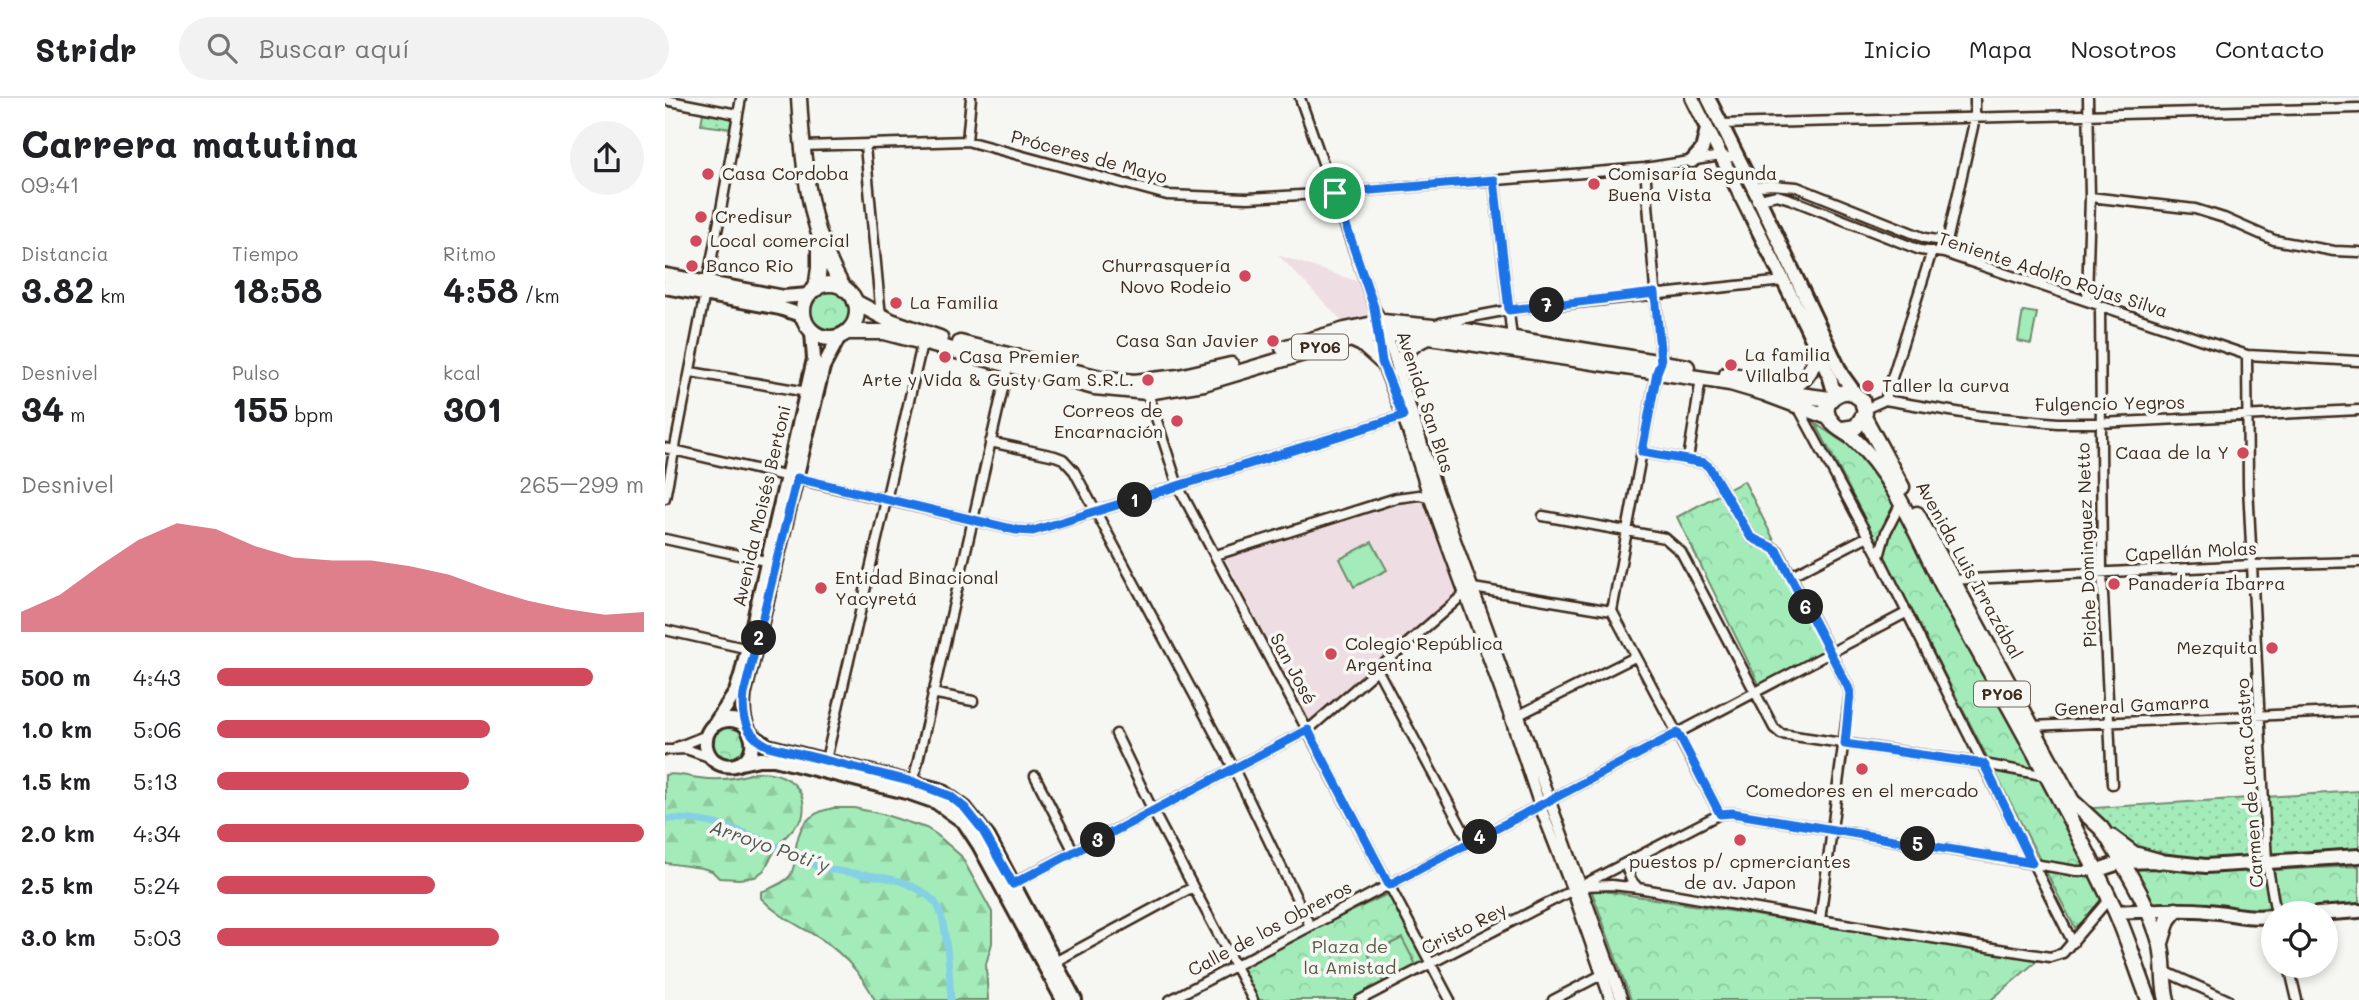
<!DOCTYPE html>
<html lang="es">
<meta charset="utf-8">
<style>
:root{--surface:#fff;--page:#f2f2f2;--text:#202124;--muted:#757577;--line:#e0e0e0;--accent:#d1495b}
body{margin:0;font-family:Mali,sans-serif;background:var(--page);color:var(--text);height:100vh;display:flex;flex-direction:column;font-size:26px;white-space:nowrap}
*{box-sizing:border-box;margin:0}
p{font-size:23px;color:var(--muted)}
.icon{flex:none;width:38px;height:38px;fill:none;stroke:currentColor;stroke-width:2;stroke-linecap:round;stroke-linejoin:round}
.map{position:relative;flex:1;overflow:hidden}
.panel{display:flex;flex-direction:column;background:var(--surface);width:665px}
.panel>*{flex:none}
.tools{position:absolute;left:1596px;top:803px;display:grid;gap:14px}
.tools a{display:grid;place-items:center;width:77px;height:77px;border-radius:50%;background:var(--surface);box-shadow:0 4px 10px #0003;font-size:35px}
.pin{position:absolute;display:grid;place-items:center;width:60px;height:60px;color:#fff;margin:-30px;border:4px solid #fff;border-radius:50%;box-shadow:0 2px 7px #0007}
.km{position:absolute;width:35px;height:35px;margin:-18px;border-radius:50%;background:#222;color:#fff;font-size:19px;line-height:35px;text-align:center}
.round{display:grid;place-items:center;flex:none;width:74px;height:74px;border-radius:37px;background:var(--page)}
.head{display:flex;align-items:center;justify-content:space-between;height:119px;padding:0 21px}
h1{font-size:38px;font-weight:700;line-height:52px}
.metrics{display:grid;grid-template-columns:repeat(3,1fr);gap:10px;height:119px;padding:7px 21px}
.metrics div{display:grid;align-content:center}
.metrics b{font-size:35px;font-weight:700}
.metrics small{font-size:19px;font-weight:400}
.metrics p{font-size:19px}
.chart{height:196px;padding:14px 21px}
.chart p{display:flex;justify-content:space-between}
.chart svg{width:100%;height:126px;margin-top:7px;fill:var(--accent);opacity:.7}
ul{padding:0 21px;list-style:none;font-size:23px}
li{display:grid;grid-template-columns:112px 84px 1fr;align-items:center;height:52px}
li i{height:18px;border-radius:9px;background:var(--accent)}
header{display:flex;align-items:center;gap:42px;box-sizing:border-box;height:98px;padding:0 35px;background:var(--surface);border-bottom:2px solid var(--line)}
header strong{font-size:33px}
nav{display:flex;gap:38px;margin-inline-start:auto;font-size:24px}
.search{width:490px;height:63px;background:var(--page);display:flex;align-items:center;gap:18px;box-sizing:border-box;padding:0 24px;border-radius:38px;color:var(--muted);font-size:26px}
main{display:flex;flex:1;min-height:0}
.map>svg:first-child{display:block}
.built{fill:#eedee3}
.grass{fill:url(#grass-dots);stroke:#6f8b6c;stroke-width:2}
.forest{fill:url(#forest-firs);stroke:#6f8b6c;stroke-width:2}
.park{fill:url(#park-crowns);stroke:#6f8b6c;stroke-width:2}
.pitch{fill:#a3ecba;stroke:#6f8b6c;stroke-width:2}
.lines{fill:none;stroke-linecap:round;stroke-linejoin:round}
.canal{stroke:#86d0e6;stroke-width:7}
.minor-casing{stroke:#3b2a1e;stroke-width:13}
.tertiary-casing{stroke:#3b2a1e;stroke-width:15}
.secondary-casing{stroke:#3b2a1e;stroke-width:18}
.primary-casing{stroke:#3b2a1e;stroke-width:18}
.trunk-casing{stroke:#3b2a1e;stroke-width:19}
.minor{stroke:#f6f6f2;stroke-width:8}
.tertiary{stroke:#f6f6f2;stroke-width:10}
.secondary{stroke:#f6f6f2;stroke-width:12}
.primary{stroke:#f6f6f2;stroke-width:12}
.trunk{stroke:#f6f6f2;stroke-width:14}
.route-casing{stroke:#fff;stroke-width:14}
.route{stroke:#1a73e8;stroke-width:9}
.poi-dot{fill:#d1495b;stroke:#f6f6f2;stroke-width:2.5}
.labels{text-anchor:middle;stroke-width:7;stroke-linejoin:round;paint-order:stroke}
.shield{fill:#f6f6f2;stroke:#73675e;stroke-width:2}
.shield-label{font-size:16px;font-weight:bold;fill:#3b2a1e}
.street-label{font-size:18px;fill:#3b2a1e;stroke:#f6f6f2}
.poi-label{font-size:18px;fill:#3b2a1e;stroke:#f6f6f2;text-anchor:start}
.park-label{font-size:18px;fill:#555a45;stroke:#f6f6f2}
.water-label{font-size:19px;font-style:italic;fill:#4e5450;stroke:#f6f6f2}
</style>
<header>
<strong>Stridr</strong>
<div class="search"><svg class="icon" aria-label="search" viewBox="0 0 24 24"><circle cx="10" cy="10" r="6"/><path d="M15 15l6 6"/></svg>Buscar aquí</div>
<nav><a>Inicio</a><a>Mapa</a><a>Nosotros</a><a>Contacto</a></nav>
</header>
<main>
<section class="panel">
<div class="head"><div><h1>Carrera matutina</h1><p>09:41</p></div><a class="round"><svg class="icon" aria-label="share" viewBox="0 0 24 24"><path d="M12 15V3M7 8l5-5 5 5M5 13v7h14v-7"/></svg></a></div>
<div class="metrics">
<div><p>Distancia</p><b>3.82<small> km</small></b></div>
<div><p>Tiempo</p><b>18:58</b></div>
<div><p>Ritmo</p><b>4:58<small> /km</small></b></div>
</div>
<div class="metrics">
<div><p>Desnivel</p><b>34<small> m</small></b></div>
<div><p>Pulso</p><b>155<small> bpm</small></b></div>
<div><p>kcal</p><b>301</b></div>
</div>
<div class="chart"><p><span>Desnivel</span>265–299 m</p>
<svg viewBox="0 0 160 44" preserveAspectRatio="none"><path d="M0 44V37L10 31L20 21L30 12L40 6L50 8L60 14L70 18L80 19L90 19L100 21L110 24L120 29L130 33L140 36L150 38L160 37V44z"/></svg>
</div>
<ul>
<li><b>500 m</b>4:43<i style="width:88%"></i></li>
<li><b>1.0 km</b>5:06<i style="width:64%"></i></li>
<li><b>1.5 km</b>5:13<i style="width:59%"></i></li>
<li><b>2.0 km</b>4:34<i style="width:100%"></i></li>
<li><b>2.5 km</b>5:24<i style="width:51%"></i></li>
<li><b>3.0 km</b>5:03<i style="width:66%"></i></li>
</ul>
</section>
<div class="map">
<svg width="1694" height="902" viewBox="0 0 1694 902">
<defs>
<pattern id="grass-dots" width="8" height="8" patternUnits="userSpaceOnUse" patternTransform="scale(1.75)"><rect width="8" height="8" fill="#a3ecba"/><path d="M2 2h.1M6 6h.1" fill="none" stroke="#8dcb9f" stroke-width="1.8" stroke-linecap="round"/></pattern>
<pattern id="forest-firs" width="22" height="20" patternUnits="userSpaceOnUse" patternTransform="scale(1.75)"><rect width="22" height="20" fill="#a3ecba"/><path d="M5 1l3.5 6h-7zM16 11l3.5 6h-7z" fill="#8dcb9f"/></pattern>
<pattern id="park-crowns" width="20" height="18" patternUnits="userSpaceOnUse" patternTransform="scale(1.75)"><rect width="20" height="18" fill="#a3ecba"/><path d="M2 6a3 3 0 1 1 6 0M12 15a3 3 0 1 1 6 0" fill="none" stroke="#8dcb9f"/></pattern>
</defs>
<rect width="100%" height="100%" fill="#f6f6f2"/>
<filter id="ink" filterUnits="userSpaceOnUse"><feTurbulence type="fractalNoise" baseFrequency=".0143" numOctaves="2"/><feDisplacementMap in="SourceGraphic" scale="14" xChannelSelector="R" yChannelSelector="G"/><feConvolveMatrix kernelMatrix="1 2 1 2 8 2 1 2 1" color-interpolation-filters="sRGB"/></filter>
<g filter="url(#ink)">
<path class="built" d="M 613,157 L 700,186 L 712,221 L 680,226 Z
M 737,405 L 769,405 L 800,489 L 644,623 L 560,460 Z"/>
<path class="grass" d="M 38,15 L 70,20 L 68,31 L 36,27 Z
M 1694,693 L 1694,758 L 1602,765 L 1480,760 L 1413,711 Z"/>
<path class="forest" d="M 91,674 C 121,673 145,690 137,721 L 113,747 L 99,772 L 90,779 L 74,781 L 54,780 L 47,773 L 37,770 L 0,765 L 0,677 C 12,674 22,679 34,680 C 54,683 72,681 91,674 Z
M 168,710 L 189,710 L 217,716 L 261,730 L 271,736 L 296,758 L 327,814 L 327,845 L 321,866 L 323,902 L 210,902 C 197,875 172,849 146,835 C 127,824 111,816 96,800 L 96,794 C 106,790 118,786 125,778 C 129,771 130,764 130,756 C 133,729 140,716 168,710 Z"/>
<path class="park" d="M143 215a22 22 0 1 1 44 0a22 22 0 1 1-44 0Z
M 1151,326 L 1196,356 L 1222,394 L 1444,801 L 1410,830 Z
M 1079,383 L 1165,553 L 1096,590 L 1012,419 Z
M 70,625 L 84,639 L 80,658 L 63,666 L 46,655 C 46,630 46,630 70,625 Z
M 1494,768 L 1540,773 L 1598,772 L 1605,812 L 1583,814 L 1484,808 L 1464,769 Z
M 1694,768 L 1694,807 L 1616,811 L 1608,772 Z
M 926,791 L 1373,862 L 1326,902 L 966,902 Z
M 725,795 L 763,866 L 694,902 L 588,902 L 570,868 Z"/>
<path class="pitch" d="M 1358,213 L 1372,215 L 1366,246 L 1353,243 Z
M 707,444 L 722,472 L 689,489 L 675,461 Z
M 737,840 L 751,867 L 718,884 L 704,857 Z"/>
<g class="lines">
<path class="canal" d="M 0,721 C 38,719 74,731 109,747 C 123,754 137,763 152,768 C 192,781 235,771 269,803 C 282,814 285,882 286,902"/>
<g class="minor-casing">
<path id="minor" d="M 635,0 L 709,209 L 718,224
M 0,2 L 72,16
M 1056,26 L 1694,10
M 302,43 L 306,0
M 138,48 L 302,43 L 502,97 L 583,100 L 670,95 L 980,70 L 1056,58 L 1073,60
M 200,48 L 216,219
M 980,70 L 996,264 L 992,273 L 947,513 L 1055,716
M 829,82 L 847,240
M 1088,89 L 1106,87 L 1132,89 L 1260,140 L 1282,144
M 1425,99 L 1530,111 L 1559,120 L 1609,142 L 1669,153 L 1694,154
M 1091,102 L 1112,97 L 1125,101 L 1255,152 L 1279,155 L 1582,257 L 1694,263
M 1281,148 L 1310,20 L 1310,0
M 1422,202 L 1425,99 L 1423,0
M 1435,208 L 1437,474 L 1447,686
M 775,225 L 843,212 L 1119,183
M 1582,257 L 1583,388 L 1602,765 L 1611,816
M 26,274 L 142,294
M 482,292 L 513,388 L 785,902
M 1220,302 L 1267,153
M 1133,309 L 1214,459 L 1408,845
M 1200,311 L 1220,302 L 1315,318 L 1393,325 L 1435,325 L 1694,312
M 325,344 L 390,358 L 398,361 L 409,373 L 569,671 L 645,828
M 0,350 L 351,432 L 368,433 L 744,316
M 977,354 L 1039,365 L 1044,369 L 1085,438 C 1094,445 1104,446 1113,453 L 1183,589 L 1185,595 L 1155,822
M 1023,361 L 1036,281
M 0,400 L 54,123 L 76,0
M 878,418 L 1000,440 L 1016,454 L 1109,630 L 1116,636 L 1319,666 L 1382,678
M 0,441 L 105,464
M 551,457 L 731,400 L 754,397 L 769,400
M 1214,459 L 1221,434 L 1236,405
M 1125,478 L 1203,438
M 1285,482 L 1587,467 L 1694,464
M 808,490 L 947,513
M 0,532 L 84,551
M 713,573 L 805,745
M 267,595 L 308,603
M 850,619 L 970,559
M 1367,628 L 1694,613
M 451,636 L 488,713 L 588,902
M 12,649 L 42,637
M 0,652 L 21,651 L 44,659
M 160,666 L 258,242
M 370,678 L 409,754
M 247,689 L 344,264
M 960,766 L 966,782 L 973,790
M 345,787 L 643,632 L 799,496
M 919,788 L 947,787 L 973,790 L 1155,822 L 1385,859 L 1398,855 L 1444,801
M 386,866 L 528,789
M 1624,868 L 1632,902
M 1499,873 L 1563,902
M 505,902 L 1241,515
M 695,902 L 1055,716 L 1067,715 L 1411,773 L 1430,773
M 888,902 L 940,875"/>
</g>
<g class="tertiary-casing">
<path id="tertiary" d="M 720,231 L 770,387 L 957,902
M 712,232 L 717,264 L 738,318 L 764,398 L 846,621 L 875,708 L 908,793 L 946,902"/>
</g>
<g class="secondary-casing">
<path id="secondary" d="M 1027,0 L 1140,226 L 1165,280 L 1170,297
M 1043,0 L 1094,101 L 1177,277 L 1190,295
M 1027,63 L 1037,52 L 1042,31
M 0,177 L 118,199 L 144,197
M 0,189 L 115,210 L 133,216 L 140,222"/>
</g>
<g class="primary-casing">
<path id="primary" d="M 51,624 L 71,594 L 77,574 L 149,261 L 147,234
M 82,629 C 66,614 38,624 41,648 C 45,674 83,674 87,649 C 89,638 82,632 80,623 C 77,614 78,605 79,596 L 158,269 L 174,239
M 86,636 L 103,648 L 275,692 L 300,710 L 323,739 L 410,902
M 76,665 L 94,661 L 109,661 L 245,695 L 271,704 L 299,724 L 314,747 L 398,902
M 1430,773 L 1457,764 L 1494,763 L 1541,768 L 1694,758
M 1451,814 C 1481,813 1513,810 1543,813 C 1569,815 1581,821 1608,818
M 1652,816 L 1694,813"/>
</g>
<g class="trunk-casing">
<path id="trunk" d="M 134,0 C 138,67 143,132 179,191
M138 213a27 27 0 1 1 54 0a27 27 0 1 1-54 0Z
M 151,191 L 154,170 L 154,146
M 190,204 L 226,223 L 275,240
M 182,234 L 219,234 L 429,289 L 482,294 L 539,285 L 686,241 L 721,236 L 765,239 L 1065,285 L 1099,295 L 1163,319
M 686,241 L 697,246 L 717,264
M 295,245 L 435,280 L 469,284 L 514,279 L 566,267
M 618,250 L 680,232 L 718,224 L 788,231 L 1022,269
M 734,273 C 737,255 746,246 763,239
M 1062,276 L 1083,280 L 1135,297 L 1165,301
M 1114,289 C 1138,290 1150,272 1151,250
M 1199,319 L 1237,389
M 1178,331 L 1191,329 L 1200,315 L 1197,302 L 1186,294 C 1169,292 1153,309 1167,324 C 1172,331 1181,334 1188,340 C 1233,382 1254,444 1283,498 C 1340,602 1400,705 1450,812 C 1463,841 1472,872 1484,902
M 1252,416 L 1407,703 L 1436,730 L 1443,740 C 1462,772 1487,812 1496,848 C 1500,866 1497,884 1502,902
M 1446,739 L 1469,756 L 1494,763
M 1496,845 L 1503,822 L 1511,812"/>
</g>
<use href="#minor" class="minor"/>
<use href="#tertiary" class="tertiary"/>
<use href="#secondary" class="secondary"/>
<use href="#primary" class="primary"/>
<use href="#trunk" class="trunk"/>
</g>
</g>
<g class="lines" filter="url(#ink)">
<g class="route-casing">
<path id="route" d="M 829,82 L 844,212 L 990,195 L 996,264 L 992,274 L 977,354 L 1039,365 L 1044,369 L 1085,438 C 1094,445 1104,446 1112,453 L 1183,589 L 1185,595 L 1180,646 L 1319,666 L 1367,765 L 1067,715 L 1055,716 L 1013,635 L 724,787 L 643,632 L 348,786 L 317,731 L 300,710 L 285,698 L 248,684 L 103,648 C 81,638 76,618 79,596 L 132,380 L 351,432 L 368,433 L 738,318 L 717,264 L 709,209 L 670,95 Z"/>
</g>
<use href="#route" class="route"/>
</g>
<g class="poi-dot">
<circle cx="43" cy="76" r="7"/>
<circle cx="929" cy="86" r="7"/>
<circle cx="36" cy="119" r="7"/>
<circle cx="31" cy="143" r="7"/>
<circle cx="27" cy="168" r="7"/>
<circle cx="580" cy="178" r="7"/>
<circle cx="231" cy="205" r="7"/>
<circle cx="608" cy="243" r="7"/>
<circle cx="280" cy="259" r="7"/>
<circle cx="1066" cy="267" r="7"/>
<circle cx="483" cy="282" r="7"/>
<circle cx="1203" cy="288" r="7"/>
<circle cx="512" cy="323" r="7"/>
<circle cx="1578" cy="355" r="7"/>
<circle cx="1449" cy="486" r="7"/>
<circle cx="156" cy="490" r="7"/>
<circle cx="1607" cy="550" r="7"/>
<circle cx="666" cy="556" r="7"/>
<circle cx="1197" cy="671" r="7"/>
<circle cx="1075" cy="742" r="7"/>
</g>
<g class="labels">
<g class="shield">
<rect x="627" y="236.5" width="56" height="25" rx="5"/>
<rect x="1309" y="583.5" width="56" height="25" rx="5"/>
</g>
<g class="shield-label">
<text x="655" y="255">PY06</text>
<text x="1337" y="602">PY06</text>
</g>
<g class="street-label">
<text transform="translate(424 59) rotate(15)" y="6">Próceres de Mayo</text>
<text transform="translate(1388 177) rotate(18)" y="6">Teniente Adolfo Rojas Silva</text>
<text transform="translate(760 304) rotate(72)" y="6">Avenida San Blas</text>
<text transform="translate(1445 306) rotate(-1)" y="6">Fulgencio Yegros</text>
<text transform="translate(97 408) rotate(-77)" y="6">Avenida Moisés Bertoni</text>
<text transform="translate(1422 447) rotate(-92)" y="6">Piche Dominguez Netto</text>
<text transform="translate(1526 454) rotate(-3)" y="6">Capellán Molas</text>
<text transform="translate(1304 472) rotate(61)" y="6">Avenida Luis Irrazábal</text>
<text transform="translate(628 571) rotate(62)" y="6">San José</text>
<text transform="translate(1467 608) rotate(-3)" y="6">General Gamarra</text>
<text transform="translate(1585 685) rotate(-94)" y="6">Carmen de Lara Castro</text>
<text transform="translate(605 831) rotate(-28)" y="6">Calle de los Obreros</text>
<text transform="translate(799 831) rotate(-27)" y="6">Cristo Rey</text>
</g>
<g class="poi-label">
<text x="57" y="82">Casa Cordoba</text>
<text x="943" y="82">Comisaría Segunda<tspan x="943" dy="21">Buena Vista</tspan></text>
<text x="50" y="125">Credisur</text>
<text x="45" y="149">Local comercial</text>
<text x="41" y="174">Banco Rio</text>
<text x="566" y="174" text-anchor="end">Churrasquería<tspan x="566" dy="21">Novo Rodeio</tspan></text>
<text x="245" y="211">La Familia</text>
<text x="594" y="249" text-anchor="end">Casa San Javier</text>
<text x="1080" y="263">La familia<tspan x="1080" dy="21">Villalba</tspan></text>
<text x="294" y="265">Casa Premier</text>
<text x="469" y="288" text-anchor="end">Arte y Vida &amp; Gusty Gam S.R.L.</text>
<text x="1217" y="294">Taller la curva</text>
<text x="498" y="319" text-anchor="end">Correos de<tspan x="498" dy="21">Encarnación</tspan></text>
<text x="1564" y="361" text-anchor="end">Caaa de la Y</text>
<text x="170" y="486">Entidad Binacional<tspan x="170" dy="21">Yacyretá</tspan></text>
<text x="1463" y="492">Panadería Ibarra</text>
<text x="680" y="552">Colegio República<tspan x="680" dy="21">Argentina</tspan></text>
<text x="1593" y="556" text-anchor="end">Mezquita</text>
<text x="1197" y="699" text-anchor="middle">Comedores en el mercado</text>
<text x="1075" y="770" text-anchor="middle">puestos p/ cpmerciantes<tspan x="1075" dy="21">de av. Japon</tspan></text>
</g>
<g class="park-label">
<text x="685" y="855">Plaza de<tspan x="685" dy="21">la Amistad</tspan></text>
</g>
<g class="water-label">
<text transform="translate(105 748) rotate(19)" y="7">Arroyo Poti´y</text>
</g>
</g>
</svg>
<div class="tools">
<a><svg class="icon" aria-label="locate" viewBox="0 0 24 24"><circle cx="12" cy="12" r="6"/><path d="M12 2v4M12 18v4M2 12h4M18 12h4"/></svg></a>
</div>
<div class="pin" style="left:670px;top:95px;background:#1e9e55"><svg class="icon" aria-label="arrive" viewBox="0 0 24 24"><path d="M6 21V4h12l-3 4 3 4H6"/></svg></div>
<b class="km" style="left:470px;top:402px">1</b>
<b class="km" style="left:94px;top:540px">2</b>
<b class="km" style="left:433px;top:742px">3</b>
<b class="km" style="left:815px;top:739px">4</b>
<b class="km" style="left:1253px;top:746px">5</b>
<b class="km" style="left:1141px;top:509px">6</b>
<b class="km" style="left:882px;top:207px">7</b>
</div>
</main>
